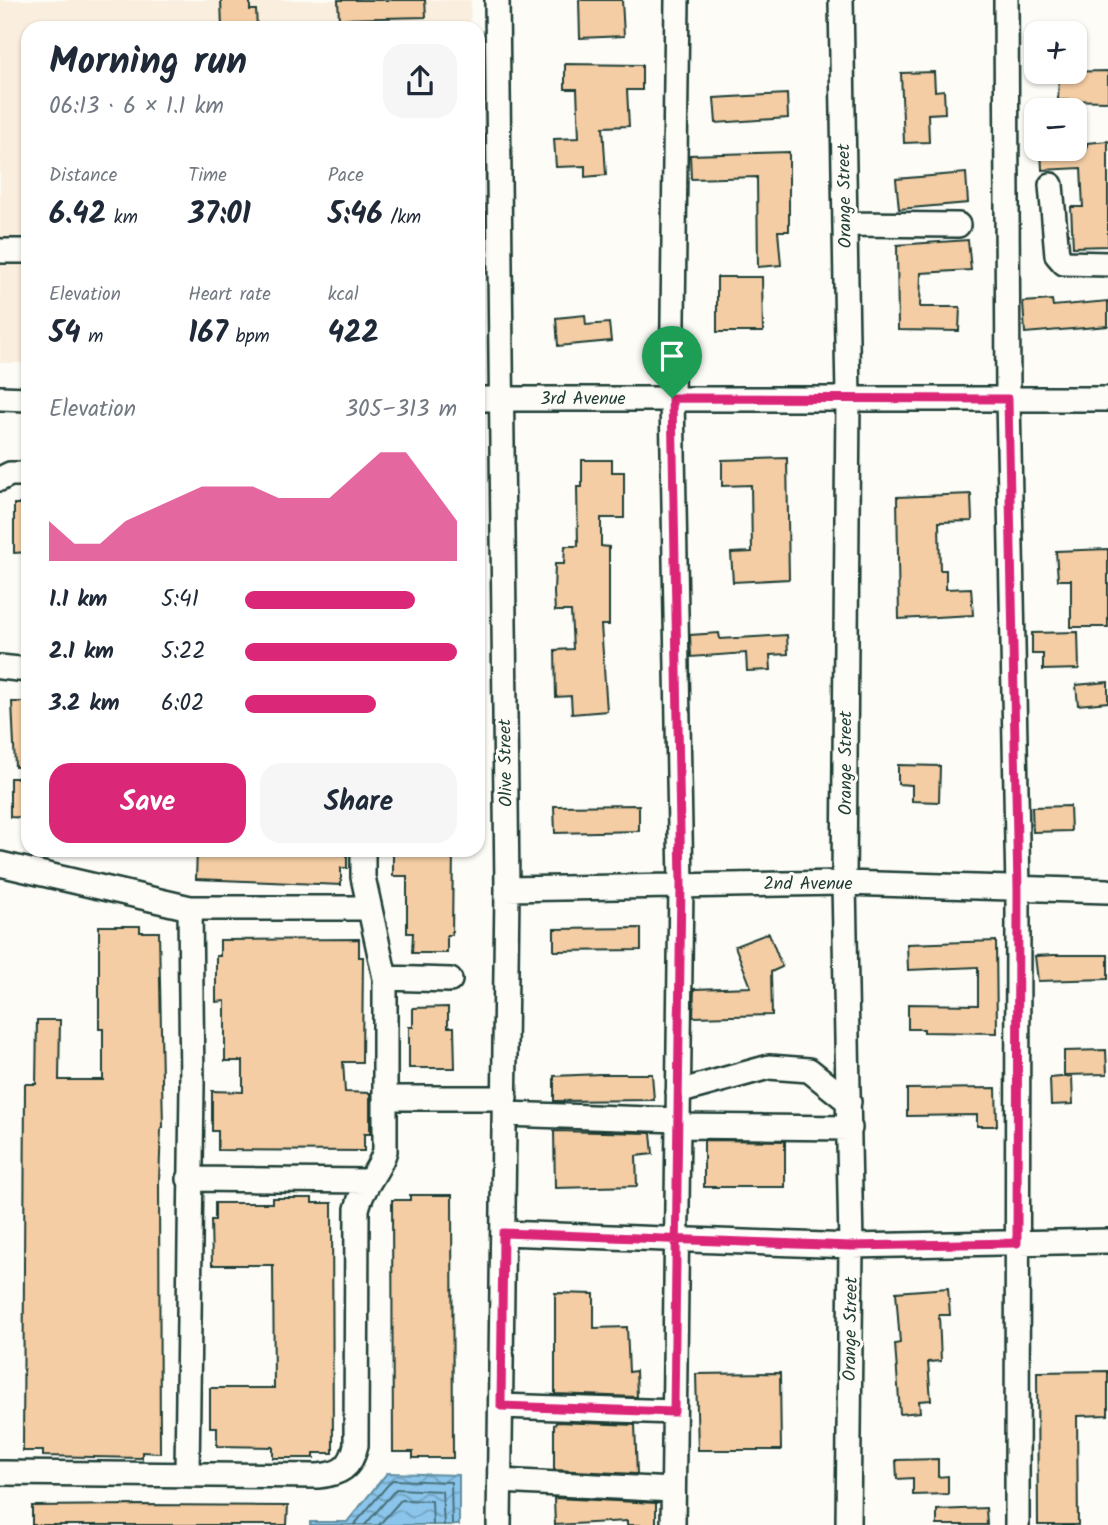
<!DOCTYPE html>
<meta charset="utf-8">
<style>
:root{--surface:#fff;--page:#f6f6f7;--text:#1f2937;--muted:#747a83;--accent:#db2777}
body{margin:0;font-family:Kalam,sans-serif;background:var(--page);color:var(--text);height:100vh;display:flex;flex-direction:column;font-size:26px;white-space:nowrap}
*{box-sizing:border-box;margin:0}
p{font-size:23px;color:var(--muted)}
.icon{flex:none;width:38px;height:38px;fill:none;stroke:currentColor;stroke-width:2;stroke-linecap:round;stroke-linejoin:round}
.map{position:relative;flex:1;overflow:hidden}
.panel{position:absolute;left:21px;top:21px;width:464px;height:836px;display:flex;flex-direction:column;background:var(--surface);border-radius:21px;box-shadow:0 2px 5px #0004}
.panel>*{flex:none}
.controls{position:absolute;left:1024px;top:21px;display:grid;gap:14px}
.controls a{display:grid;place-items:center;width:63px;height:63px;border-radius:14px;background:var(--surface);box-shadow:0 2px 5px #0004;font-size:35px}
.pin{position:absolute;display:grid;place-items:center;width:60px;height:60px;color:#fff;margin:-72px -30px;border-radius:50% 50% 50% 0;rotate:-45deg;box-shadow:0 0 7px #0007}
.pin .icon{rotate:45deg}
.round{display:grid;place-items:center;flex:none;width:74px;height:74px;border-radius:21px;background:var(--page)}
.overview{display:flex;align-items:center;justify-content:space-between;height:119px;padding:0 28px}
h1{font-size:38px;font-weight:600;line-height:52px}
.figures{display:grid;grid-template-columns:repeat(3,1fr);gap:10px;height:119px;padding:7px 28px}
.figures div{display:grid;align-content:center}
.figures b{font-size:30px;font-weight:600}
.figures small{font-size:19px;font-weight:400}
.figures p{font-size:19px}
.chart{height:196px;padding:14px 28px}
.chart p{display:flex;justify-content:space-between}
.chart svg{width:100%;height:126px;margin-top:7px;fill:var(--accent);opacity:.7}
.button{display:flex;gap:14px;margin-top:auto;padding:14px 28px}
.button a{flex:1;height:80px;border-radius:21px;background:var(--accent);color:#fff;font-size:28px;font-weight:600;line-height:80px;text-align:center}
.button a+a{background:var(--page);color:var(--text)}
ul{padding:0 28px;list-style:none;font-size:23px}
li{display:grid;grid-template-columns:112px 84px 1fr;align-items:center;height:52px}
li i{height:18px;border-radius:9px;background:var(--accent)}
.map>svg:first-child{display:block}
.built{fill:#faeede}
.water{fill:url(#water-waves);stroke:#608fa2;stroke-width:2}
.lines{fill:none;stroke-linecap:round;stroke-linejoin:round}
.shore{stroke:#4a737d;stroke-width:2}
.building{fill:#f4cda4;stroke:#1f3d34;stroke-width:2}
.minor-casing{stroke:#1f3d34;stroke-width:28}
.minor{stroke:#fdfcf7;stroke-width:23}
.route-casing{stroke:#fff;stroke-width:14}
.route{stroke:#db2777;stroke-width:9}
.labels{text-anchor:middle;stroke-width:6;stroke-linejoin:round;paint-order:stroke}
.street-label{font-size:18px;fill:#1f3d34;stroke:#fdfcf7}
</style>
<div class="map">
<svg width="1108" height="1525" viewBox="0 0 1108 1525">
<defs>
<pattern id="water-waves" width="16" height="10" patternUnits="userSpaceOnUse" patternTransform="scale(1.75)"><rect width="16" height="10" fill="#8bc5eb"/><path d="M0 5q4-4 8 0t8 0" fill="none" stroke="#71a1bf"/></pattern>
</defs>
<rect width="100%" height="100%" fill="#fdfcf7"/>
<filter id="ink" filterUnits="userSpaceOnUse"><feTurbulence type="fractalNoise" baseFrequency=".0143" numOctaves="2"/><feDisplacementMap in="SourceGraphic" scale="14" xChannelSelector="R" yChannelSelector="G"/><feConvolveMatrix kernelMatrix="1 2 1 2 8 2 1 2 1" color-interpolation-filters="sRGB"/></filter>
<g filter="url(#ink)">
<path class="built" d="M 0,0 L 471,0 L 470,28 L 28,28 L 28,363 L 0,363 Z"/>
<path class="water" d="M 387,1473 L 459,1475 L 459,1525 L 310,1525 L 310,1522 L 347,1522 Z"/>
<g class="lines">
<path class="shore" d="M 354,1525 L 392,1480 L 451,1482 L 452,1525
M 365,1525 L 396,1489 L 442,1491 L 444,1525
M 379,1525 L 401,1500 L 432,1501 L 433,1525"/>
</g>
<path class="building" d="M 221,0 L 250,0 L 250,10 L 256,10 L 257,28 L 222,28 Z
M 338,0 L 425,0 L 426,17 L 339,19 Z
M 579,0 L 622,0 L 624,36 L 580,38 Z
M 565,64 L 642,65 L 642,90 L 627,90 L 629,126 L 603,127 L 606,175 L 585,177 L 585,166 L 556,167 L 554,139 L 579,138 L 577,89 L 565,89 Z
M 1108,71 L 1108,101 L 1058,100 L 1059,72 Z
M 934,72 L 935,91 L 944,90 L 945,113 L 928,114 L 929,142 L 904,143 L 901,73 Z
M 787,94 L 788,118 L 716,123 L 714,98 Z
M 1108,141 L 1108,246 L 1073,247 L 1071,207 L 1083,207 L 1081,168 L 1042,170 L 1041,149 L 1087,149 L 1087,143 Z
M 789,152 L 789,231 L 778,231 L 781,265 L 758,267 L 757,177 L 691,179 L 690,155 Z
M 966,173 L 968,203 L 899,209 L 896,179 Z
M 968,240 L 971,270 L 921,273 L 920,307 L 960,307 L 959,331 L 898,330 L 897,245 Z
M 717,277 L 762,277 L 763,332 L 717,332 Z
M 1052,300 L 1053,306 L 1108,301 L 1108,326 L 1025,333 L 1023,302 Z
M 585,315 L 586,325 L 609,323 L 611,341 L 558,346 L 556,318 Z
M 787,458 L 789,579 L 733,582 L 731,553 L 752,552 L 751,485 L 722,486 L 722,460 Z
M 582,460 L 612,460 L 612,472 L 624,472 L 624,518 L 601,518 L 601,546 L 609,547 L 609,625 L 601,625 L 607,711 L 572,714 L 571,696 L 556,697 L 555,650 L 573,649 L 571,611 L 555,611 L 554,593 L 555,564 L 564,564 L 565,546 L 578,546 L 577,487 L 582,487 Z
M 971,494 L 972,521 L 939,522 L 940,570 L 946,570 L 946,589 L 971,588 L 973,615 L 899,619 L 897,497 Z
M 14,504 L 28,504 L 28,552 L 14,553 Z
M 1108,549 L 1108,627 L 1071,627 L 1071,580 L 1058,580 L 1056,551 Z
M 1078,632 L 1079,669 L 1043,670 L 1043,654 L 1032,654 L 1032,633 Z
M 719,633 L 720,639 L 787,635 L 788,654 L 770,655 L 771,670 L 747,671 L 746,653 L 691,657 L 690,635 Z
M 1108,682 L 1108,702 L 1078,705 L 1076,685 Z
M 12,702 L 28,702 L 28,767 L 15,767 Z
M 898,765 L 940,766 L 939,802 L 912,801 L 912,785 L 898,784 Z
M 10,778 L 28,778 L 28,818 L 10,817 Z
M 639,805 L 639,831 L 555,833 L 554,806 Z
M 1070,806 L 1071,831 L 1033,832 L 1032,807 Z
M 197,850 L 347,850 L 347,868 L 341,868 L 341,885 L 196,879 Z
M 393,850 L 453,850 L 452,935 L 447,935 L 447,953 L 412,953 L 413,933 L 407,933 L 407,876 L 393,876 Z
M 99,926 L 140,926 L 140,932 L 159,932 L 163,1128 L 161,1128 L 159,1182 L 160,1453 L 142,1452 L 142,1458 L 43,1456 L 43,1451 L 23,1451 L 25,1084 L 36,1084 L 37,1020 L 60,1020 L 59,1080 L 103,1080 L 103,1029 L 99,1029 Z
M 641,928 L 641,950 L 554,951 L 554,929 Z
M 769,933 L 782,967 L 771,972 L 772,1015 L 693,1017 L 694,989 L 751,987 L 735,946 Z
M 359,939 L 359,957 L 363,957 L 362,1062 L 343,1062 L 345,1092 L 370,1093 L 370,1134 L 364,1134 L 364,1151 L 218,1150 L 218,1131 L 212,1131 L 212,1091 L 243,1092 L 243,1061 L 225,1061 L 225,1001 L 216,1002 L 216,956 L 220,956 L 220,940 Z
M 996,941 L 997,1033 L 924,1032 L 924,1029 L 908,1029 L 908,1004 L 978,1005 L 978,967 L 908,970 L 907,944 Z
M 1053,955 L 1108,955 L 1108,979 L 1038,981 L 1035,956 Z
M 448,1007 L 448,1027 L 454,1027 L 455,1068 L 409,1068 L 409,1027 L 413,1027 L 413,1008 Z
M 1106,1050 L 1107,1074 L 1064,1075 L 1064,1051 Z
M 600,1074 L 652,1074 L 654,1100 L 554,1101 L 554,1076 Z
M 1072,1076 L 1073,1104 L 1051,1105 L 1050,1078 Z
M 996,1088 L 997,1126 L 977,1126 L 977,1115 L 907,1116 L 907,1089 Z
M 554,1131 L 651,1133 L 653,1154 L 636,1156 L 637,1186 L 555,1188 Z
M 704,1140 L 785,1141 L 785,1187 L 704,1187 Z
M 410,1195 L 452,1195 L 453,1458 L 413,1458 L 413,1452 L 393,1452 L 392,1200 L 410,1200 Z
M 272,1198 L 312,1198 L 312,1203 L 332,1203 L 333,1453 L 314,1453 L 314,1458 L 273,1458 L 273,1447 L 217,1446 L 217,1427 L 210,1427 L 210,1388 L 274,1388 L 273,1265 L 212,1265 L 211,1220 L 215,1220 L 215,1203 L 272,1203 Z
M 948,1288 L 950,1315 L 939,1315 L 941,1361 L 928,1362 L 931,1400 L 919,1401 L 920,1412 L 900,1414 L 895,1344 L 900,1343 L 896,1292 Z
M 555,1293 L 594,1294 L 594,1328 L 627,1327 L 629,1372 L 636,1371 L 637,1397 L 555,1394 Z
M 1108,1371 L 1108,1415 L 1077,1416 L 1078,1525 L 1038,1525 L 1037,1372 Z
M 780,1373 L 781,1450 L 698,1450 L 696,1374 Z
M 557,1422 L 635,1425 L 637,1474 L 554,1470 L 554,1425 Z
M 938,1459 L 938,1477 L 948,1476 L 948,1494 L 913,1495 L 913,1478 L 897,1479 L 896,1460 Z
M 554,1498 L 656,1503 L 656,1525 L 627,1525 L 627,1521 L 555,1525 Z
M 139,1505 L 288,1506 L 287,1525 L 32,1525 L 32,1506 Z
M 986,1508 L 987,1525 L 937,1525 L 937,1510 Z"/>
<g class="lines">
<g class="minor-casing">
<path id="minor" d="M 497,0 L 507,889 L 499,1525
M 841,0 L 848,398 L 844,883 L 851,1246 L 848,1525
M 1006,0 L 1008,399 L 1018,890 L 1017,1525
M 1051,185 L 1057,255 L 1064,263 L 1108,264
M 845,224 L 958,225
M 0,251 L 28,251
M 0,398 L 28,399
M 478,399 L 1108,399
M 0,479 L 10,474 L 28,474
M 0,667 L 28,670
M 0,864 L 190,908 L 369,908
M 507,889 L 844,883 L 1108,891
M 385,978 L 450,980
M 678,1092 L 769,1067 L 809,1070 L 849,1102
M 386,1098 L 505,1098
M 505,1114 L 678,1120
M 678,1126 L 850,1128
M 189,1179 L 368,1181
M 503,1233 L 851,1246 L 1108,1241
M 501,1406 L 674,1412
M 0,1473 L 318,1476 C 340,1474 351,1468 356,1445 L 357,1209 C 362,1186 379,1172 385,1151 L 385,978 L 363,877 L 363,850
M 187,1474 L 192,1085 L 190,908
M 500,1481 L 673,1490
M 673,1525 L 681,884 L 672,398 L 677,0"/>
</g>
<use href="#minor" class="minor"/>
</g>
</g>
<g class="lines" filter="url(#ink)">
<g class="route-casing">
<path id="route" d="M 672,398 L 681,884 L 674,1412 L 501,1406 L 503,1233 L 851,1246 L 1017,1243 L 1018,890 L 1008,399 L 672,398"/>
</g>
<use href="#route" class="route"/>
</g>
<g class="labels">
<g class="street-label">
<text transform="translate(844 196) rotate(-91)" y="6">Orange Street</text>
<text x="583" y="404">3rd Avenue</text>
<text transform="translate(505 763) rotate(-91)" y="6">Olive Street</text>
<text transform="translate(845 763) rotate(-90)" y="6">Orange Street</text>
<text x="808" y="889">2nd Avenue</text>
<text transform="translate(850 1329) rotate(-89)" y="6">Orange Street</text>
</g>
</g>
</svg>
<div class="controls">
<a>+</a>
<a>−</a>
</div>
<div class="pin" style="left:672px;top:398px;background:#1e9e55"><svg class="icon" aria-label="arrive" viewBox="0 0 24 24"><path d="M6 21V4h12l-3 4 3 4H6"/></svg></div>
<section class="panel">
<div class="overview"><div><h1>Morning run</h1><p>06:13 · 6 × 1.1 km</p></div><a class="round"><svg class="icon" aria-label="share" viewBox="0 0 24 24"><path d="M12 15V3M7 8l5-5 5 5M5 13v7h14v-7"/></svg></a></div>
<div class="figures">
<div><p>Distance</p><b>6.42<small> km</small></b></div>
<div><p>Time</p><b>37:01</b></div>
<div><p>Pace</p><b>5:46<small> /km</small></b></div>
</div>
<div class="figures">
<div><p>Elevation</p><b>54<small> m</small></b></div>
<div><p>Heart rate</p><b>167<small> bpm</small></b></div>
<div><p>kcal</p><b>422</b></div>
</div>
<div class="chart"><p><span>Elevation</span>305–313 m</p>
<svg viewBox="0 0 160 44" preserveAspectRatio="none"><path d="M0 44V30L10 38L20 38L30 30L40 26L50 22L60 18L70 18L80 18L90 22L100 22L110 22L120 14L130 6L140 6L150 18L160 30V44z"/></svg>
</div>
<ul>
<li><b>1.1 km</b>5:41<i style="width:80%"></i></li>
<li><b>2.1 km</b>5:22<i style="width:100%"></i></li>
<li><b>3.2 km</b>6:02<i style="width:62%"></i></li>
</ul>
<div class="button"><a>Save</a><a>Share</a></div>
</section>
</div>
